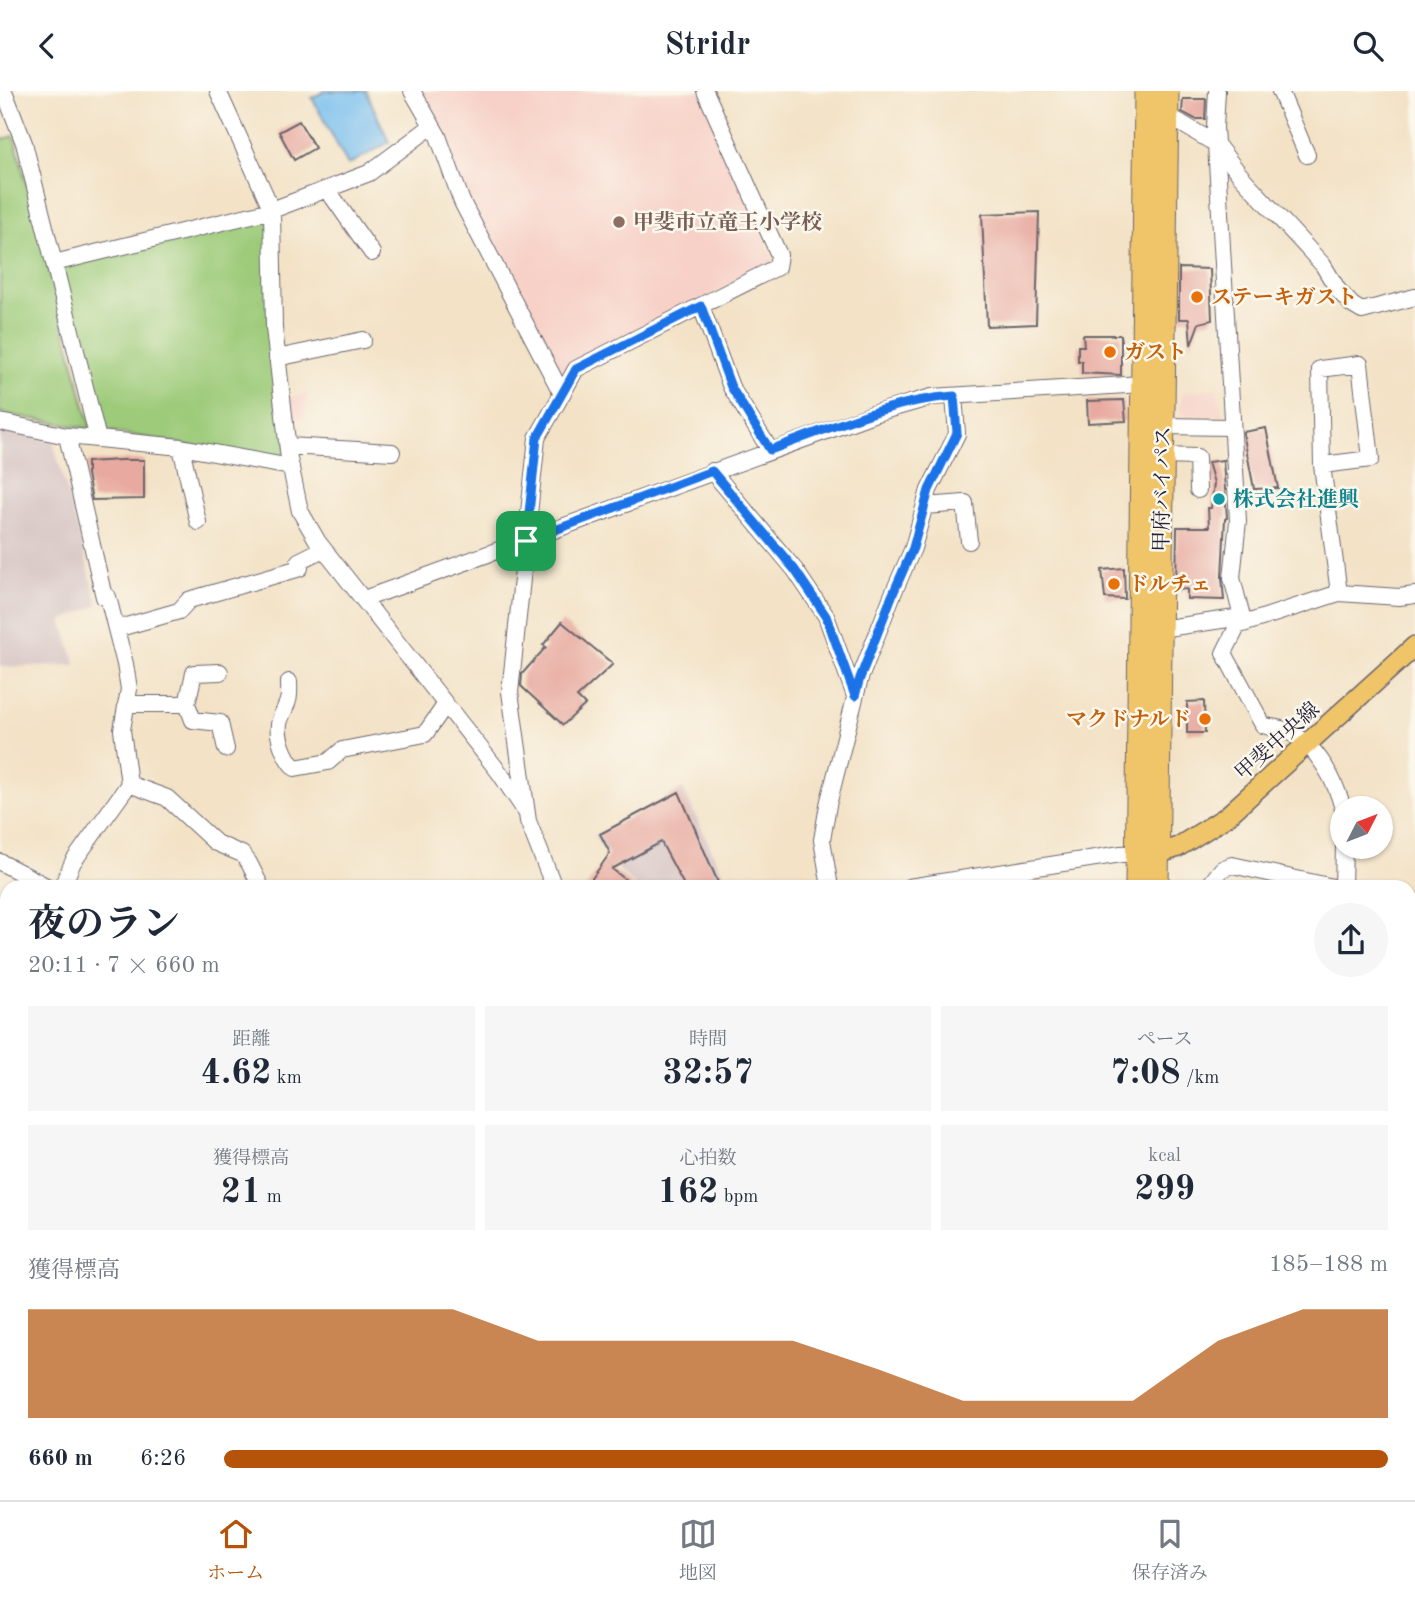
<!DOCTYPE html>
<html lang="ja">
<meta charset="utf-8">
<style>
:root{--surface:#fff;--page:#f6f6f7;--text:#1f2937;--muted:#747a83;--line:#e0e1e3;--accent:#b45309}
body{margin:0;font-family:"Old Standard TT","Noto Serif JP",serif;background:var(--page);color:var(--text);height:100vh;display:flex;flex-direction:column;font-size:26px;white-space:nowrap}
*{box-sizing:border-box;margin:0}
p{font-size:23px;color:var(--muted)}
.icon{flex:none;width:38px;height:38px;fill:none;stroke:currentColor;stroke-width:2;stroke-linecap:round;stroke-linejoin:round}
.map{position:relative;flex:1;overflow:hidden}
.side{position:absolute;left:0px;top:789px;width:1416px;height:621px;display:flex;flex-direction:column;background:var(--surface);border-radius:21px 21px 0 0;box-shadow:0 2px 5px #0004}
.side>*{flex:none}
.needle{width:46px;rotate:48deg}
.tools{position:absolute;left:1330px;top:705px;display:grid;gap:14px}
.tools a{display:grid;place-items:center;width:63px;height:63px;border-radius:50%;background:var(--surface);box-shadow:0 2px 5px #0004;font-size:35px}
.pin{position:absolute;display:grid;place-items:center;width:60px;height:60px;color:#fff;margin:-30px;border-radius:14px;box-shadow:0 4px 10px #0006}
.round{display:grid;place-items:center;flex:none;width:74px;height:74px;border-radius:37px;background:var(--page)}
.head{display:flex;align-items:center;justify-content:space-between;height:119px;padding:0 28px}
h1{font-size:38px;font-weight:700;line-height:52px}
.stats{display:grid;grid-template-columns:repeat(3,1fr);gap:10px;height:119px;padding:7px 28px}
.stats div{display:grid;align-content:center;border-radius:0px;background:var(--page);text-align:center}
.stats b{font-size:35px;font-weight:700}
.stats small{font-size:19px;font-weight:400}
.stats p{font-size:19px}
.chart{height:196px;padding:14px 28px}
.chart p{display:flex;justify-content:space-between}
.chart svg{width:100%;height:126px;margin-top:7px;fill:var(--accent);opacity:.7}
ul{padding:0 28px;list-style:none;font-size:23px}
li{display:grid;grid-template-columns:112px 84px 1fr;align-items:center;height:52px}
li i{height:18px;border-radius:9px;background:var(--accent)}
header{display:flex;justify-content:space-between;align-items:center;height:91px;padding:0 28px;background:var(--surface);font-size:32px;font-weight:700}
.menu{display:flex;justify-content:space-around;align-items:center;height:98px;border-top:2px solid var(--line);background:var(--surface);font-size:19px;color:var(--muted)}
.menu a{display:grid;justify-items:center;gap:4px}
.menu .selected{color:var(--accent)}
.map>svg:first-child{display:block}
.built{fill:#f7d1c7}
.industrial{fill:#d2bfc0}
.green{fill:#9dcb79;stroke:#60765a;stroke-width:2}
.water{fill:#76bdee;stroke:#4c7094;stroke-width:2}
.building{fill:#e8aaa0}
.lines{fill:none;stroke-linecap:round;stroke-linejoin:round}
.minor-casing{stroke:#6b656c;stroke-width:18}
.major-casing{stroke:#6b656c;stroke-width:22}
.highway-casing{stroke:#6b656c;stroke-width:25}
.minor{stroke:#fff;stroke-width:16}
.major{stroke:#f0c469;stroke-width:19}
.highway{stroke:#f0c469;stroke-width:23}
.route-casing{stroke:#fff;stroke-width:14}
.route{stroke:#1a73e8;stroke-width:9}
.education-dot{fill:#8d6e63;stroke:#fbf7ec;stroke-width:2.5}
.food-dot{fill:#e8710a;stroke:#fbf7ec;stroke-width:2.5}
.culture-dot{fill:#0f9aa8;stroke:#fbf7ec;stroke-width:2.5}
.labels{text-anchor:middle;stroke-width:5;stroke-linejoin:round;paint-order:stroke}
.education-label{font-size:21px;font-weight:bold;fill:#785e54;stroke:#fbf7ec;text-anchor:start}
.food-label{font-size:21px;font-weight:bold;fill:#c56008;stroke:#fbf7ec;text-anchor:start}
.street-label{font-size:21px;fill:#22223b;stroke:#fbf7ec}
.culture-label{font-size:21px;font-weight:bold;fill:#0d838f;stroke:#fbf7ec;text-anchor:start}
</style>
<header><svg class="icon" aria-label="back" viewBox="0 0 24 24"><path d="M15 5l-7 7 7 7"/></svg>Stridr<svg class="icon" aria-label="search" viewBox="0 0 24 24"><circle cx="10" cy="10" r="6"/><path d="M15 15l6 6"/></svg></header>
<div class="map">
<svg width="1415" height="1409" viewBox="0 0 1415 1409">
<rect width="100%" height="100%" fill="#fbf7ec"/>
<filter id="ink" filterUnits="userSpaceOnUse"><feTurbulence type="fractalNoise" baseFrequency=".0143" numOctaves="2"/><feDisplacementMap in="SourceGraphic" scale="14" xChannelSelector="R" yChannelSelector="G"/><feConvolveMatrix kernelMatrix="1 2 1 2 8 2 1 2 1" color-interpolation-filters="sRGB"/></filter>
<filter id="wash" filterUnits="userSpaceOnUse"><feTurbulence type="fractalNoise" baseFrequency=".00686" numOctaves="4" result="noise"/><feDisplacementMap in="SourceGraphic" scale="28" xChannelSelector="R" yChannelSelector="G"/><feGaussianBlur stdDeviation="1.57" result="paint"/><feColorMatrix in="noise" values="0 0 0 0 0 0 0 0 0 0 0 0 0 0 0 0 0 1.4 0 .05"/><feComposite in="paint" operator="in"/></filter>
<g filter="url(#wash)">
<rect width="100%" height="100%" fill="#f3e2c6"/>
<path class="built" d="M 418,0 L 700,0 L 774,171 L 573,274 L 560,287 L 465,104 Z
M 1217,297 L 1223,325 L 1181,325 L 1180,302 Z
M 307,303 L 305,324 L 292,332 L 282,308 Z"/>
<path class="industrial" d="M 0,340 L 53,350 L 98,514 L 62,530 L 76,574 L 0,576 Z
M 683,698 L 729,796 L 637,796 L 620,780 L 594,745 Z"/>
<path class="green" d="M 14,45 L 91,338 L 0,322 L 0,49 Z
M 270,122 L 288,373 L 97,338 L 57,174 Z"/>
<path class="water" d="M 325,0 L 366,0 L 389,51 L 348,74 L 312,7 Z"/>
<g id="blocks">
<path class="building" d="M 1183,8 L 1206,8 L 1205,28 L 1195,28 L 1182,21 Z
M 299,30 L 315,57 L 294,69 L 279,41 Z
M 1039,121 L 1036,233 L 987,235 L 982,123 Z
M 1179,177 L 1210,178 L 1212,229 L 1199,232 L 1191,254 L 1189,228 L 1179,228 Z
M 1083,244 L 1121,244 L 1121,284 L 1082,282 L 1082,270 L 1078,270 L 1078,255 L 1084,255 Z
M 1124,309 L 1126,330 L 1088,332 L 1087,310 Z
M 1266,337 L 1278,397 L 1254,398 L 1243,341 Z
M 121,369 L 144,369 L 144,408 L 92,409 L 87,383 L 87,371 Z
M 1223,369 L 1227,427 L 1225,428 L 1222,486 L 1224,509 L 1187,508 L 1187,498 L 1176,499 L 1177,436 L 1209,436 L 1208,417 L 1211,417 L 1214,392 L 1208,371 Z
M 1124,477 L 1125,508 L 1105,507 L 1102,479 Z
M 562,531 L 613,573 L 577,606 L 585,614 L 563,634 L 521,595 L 522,583 L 546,556 L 543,554 Z
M 1204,610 L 1205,642 L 1187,642 L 1187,611 Z
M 679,701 L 720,796 L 685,796 L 661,751 L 612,778 L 635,796 L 586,796 L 610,762 L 600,743 Z"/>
</g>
</g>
<g filter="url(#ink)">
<use href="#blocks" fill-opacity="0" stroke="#6b656c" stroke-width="2"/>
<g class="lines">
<g class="minor-casing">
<path id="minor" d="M 4,0 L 24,52 L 98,348
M 218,0 L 272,119 L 274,237 L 289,368 L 300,420 L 318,451 L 499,681 L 526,721
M 412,0 L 438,45 L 462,111 L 562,303 L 576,278 L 777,176 L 779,164 L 705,0
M 1217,0 L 1215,36 L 1238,430 L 1232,487 L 1242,526 L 1224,562 L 1263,634 C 1272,637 1283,637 1290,641 C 1317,655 1336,690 1343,718
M 1280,0 L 1307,64
M 1167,24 L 1216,53 L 1240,84 L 1323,174 L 1338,199 L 1352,214 L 1362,220 L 1415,206
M 327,98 L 372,162
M 54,172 L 272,119 L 369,82 L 432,35
M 701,215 L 731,296 L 770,359
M 277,267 L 363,249
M 0,331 L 67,345 L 181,356 L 291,376
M 1163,335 L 1231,336
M 67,345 L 104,506 L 108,506 L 116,538
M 288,355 L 392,361
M 181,356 L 198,431
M 1162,365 L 1197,366 L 1198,399
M 1322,374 L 1371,368 L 1360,273 L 1320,278 L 1322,374 L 1339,502
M 712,380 L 795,479 L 826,525 L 855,605
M 925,415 L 965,412 L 969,450
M 364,508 L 876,322 L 932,306 L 1143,293
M 1237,535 L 1339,502 L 1399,506 L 1415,504
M 1160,538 L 1242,526
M 289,591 C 290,614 287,610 280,629 C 275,644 285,667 295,677 L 328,671 L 342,659 L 425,643 L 446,613
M 126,613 L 187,613 L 194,582 L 220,581
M 187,613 L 193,629 L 220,632 L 226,658
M 129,693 L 167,707 L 216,752 L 242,763 L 249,772 L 261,796
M 0,771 L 48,796
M 62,796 L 73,771 L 129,693 L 122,639 L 129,598 L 125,573 L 116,538 L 179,520 L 189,509 L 300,477 L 299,470 L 323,458
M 554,796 L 528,730 L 510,601 L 537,347 L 562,303
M 830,796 L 822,749 L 828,714 L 860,587 L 892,505 L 913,457 L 929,399 L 957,343 L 954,305
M 909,796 L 1121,763 L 1146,762
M 1208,796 L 1222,778 L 1232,774 L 1333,796
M 1343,796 L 1344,756
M 1409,813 L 1415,814
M 0,855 L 7,859
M 1411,930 L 1415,961
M 0,957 L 7,957
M 1409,1016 L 1415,1013
M 1409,1245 L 1415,1255
M 0,1254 L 7,1251
M 3,1356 L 7,1355
M 648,1404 L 649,1409
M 775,1404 L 780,1409
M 1355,1404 L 1358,1409
M 89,1409 L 92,1404
M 269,1409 L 269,1404
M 364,1409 L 365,1404
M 447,1409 L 451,1404"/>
</g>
<g class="major-casing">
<path id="major" d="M 1158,763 L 1178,756 L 1226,726 L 1415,555"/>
</g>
<g class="highway-casing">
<path id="highway" d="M 1137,796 L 1146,0
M 1157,796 L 1167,0
M 1127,1409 L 1127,1404
M 1148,1409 L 1148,1404"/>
</g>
<use href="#minor" class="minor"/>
<use href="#major" class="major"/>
<use href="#highway" class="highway"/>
</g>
</g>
<g class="lines" filter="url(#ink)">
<g class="route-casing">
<path id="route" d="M 701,215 L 731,296 L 770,359 C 829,338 891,309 954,305 L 957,342 L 929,399 L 913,457 L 892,505 L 860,587 L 855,605 L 826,525 L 795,479 L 712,380 L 526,450 L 537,347 L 576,278 Z"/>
</g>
<use href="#route" class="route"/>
</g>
<circle class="education-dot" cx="619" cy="131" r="7"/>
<g class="food-dot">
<circle cx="1197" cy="206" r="7"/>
<circle cx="1110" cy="261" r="7"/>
<circle cx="1114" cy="493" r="7"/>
<circle cx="1205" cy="628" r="7"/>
</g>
<circle class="culture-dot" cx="1219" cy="408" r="7"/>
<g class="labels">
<g class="education-label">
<text x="633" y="138">甲斐市立竜王小学校</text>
</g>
<g class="food-label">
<text x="1211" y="213">ステーキガスト</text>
<text x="1124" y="268">ガスト</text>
<text x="1128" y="500">ドルチェ</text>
<text x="1191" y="635" text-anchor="end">マクドナルド</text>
</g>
<g class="street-label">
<text transform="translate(1162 398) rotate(-89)" y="7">甲府バイパス</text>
<text transform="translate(1277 650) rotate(-42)" y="7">甲斐中央線</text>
</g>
<g class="culture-label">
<text x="1233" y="415">株式会社進興</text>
</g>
</g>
</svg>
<div class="tools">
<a><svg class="needle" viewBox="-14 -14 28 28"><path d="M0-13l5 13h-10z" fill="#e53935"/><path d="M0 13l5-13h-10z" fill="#747a83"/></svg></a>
</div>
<div class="pin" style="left:526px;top:450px;background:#1e9e55"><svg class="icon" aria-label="arrive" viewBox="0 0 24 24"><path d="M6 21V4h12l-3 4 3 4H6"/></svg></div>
<section class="side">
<div class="head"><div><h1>夜のラン</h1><p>20:11 · 7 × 660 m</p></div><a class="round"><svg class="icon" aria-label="share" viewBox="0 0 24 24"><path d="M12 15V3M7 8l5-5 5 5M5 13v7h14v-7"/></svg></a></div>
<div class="stats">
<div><p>距離</p><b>4.62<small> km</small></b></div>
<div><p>時間</p><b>32:57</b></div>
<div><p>ペース</p><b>7:08<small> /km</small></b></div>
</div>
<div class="stats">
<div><p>獲得標高</p><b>21<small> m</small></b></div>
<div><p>心拍数</p><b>162<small> bpm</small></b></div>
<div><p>kcal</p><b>299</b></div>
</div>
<div class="chart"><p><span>獲得標高</span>185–188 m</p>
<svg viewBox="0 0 160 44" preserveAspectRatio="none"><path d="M0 44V6L10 6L20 6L30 6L40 6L50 6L60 17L70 17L80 17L90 17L100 27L110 38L120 38L130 38L140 17L150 6L160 6V44z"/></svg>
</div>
<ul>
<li><b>660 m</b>6:26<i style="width:100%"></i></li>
</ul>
</section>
</div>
<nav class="menu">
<a class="selected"><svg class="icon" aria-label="home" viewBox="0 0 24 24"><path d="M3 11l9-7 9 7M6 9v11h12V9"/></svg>ホーム</a>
<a><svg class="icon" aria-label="map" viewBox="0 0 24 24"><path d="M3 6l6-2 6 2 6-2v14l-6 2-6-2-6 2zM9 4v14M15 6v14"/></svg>地図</a>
<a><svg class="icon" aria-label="saved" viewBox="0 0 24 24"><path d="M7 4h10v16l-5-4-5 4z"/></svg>保存済み</a>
</nav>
